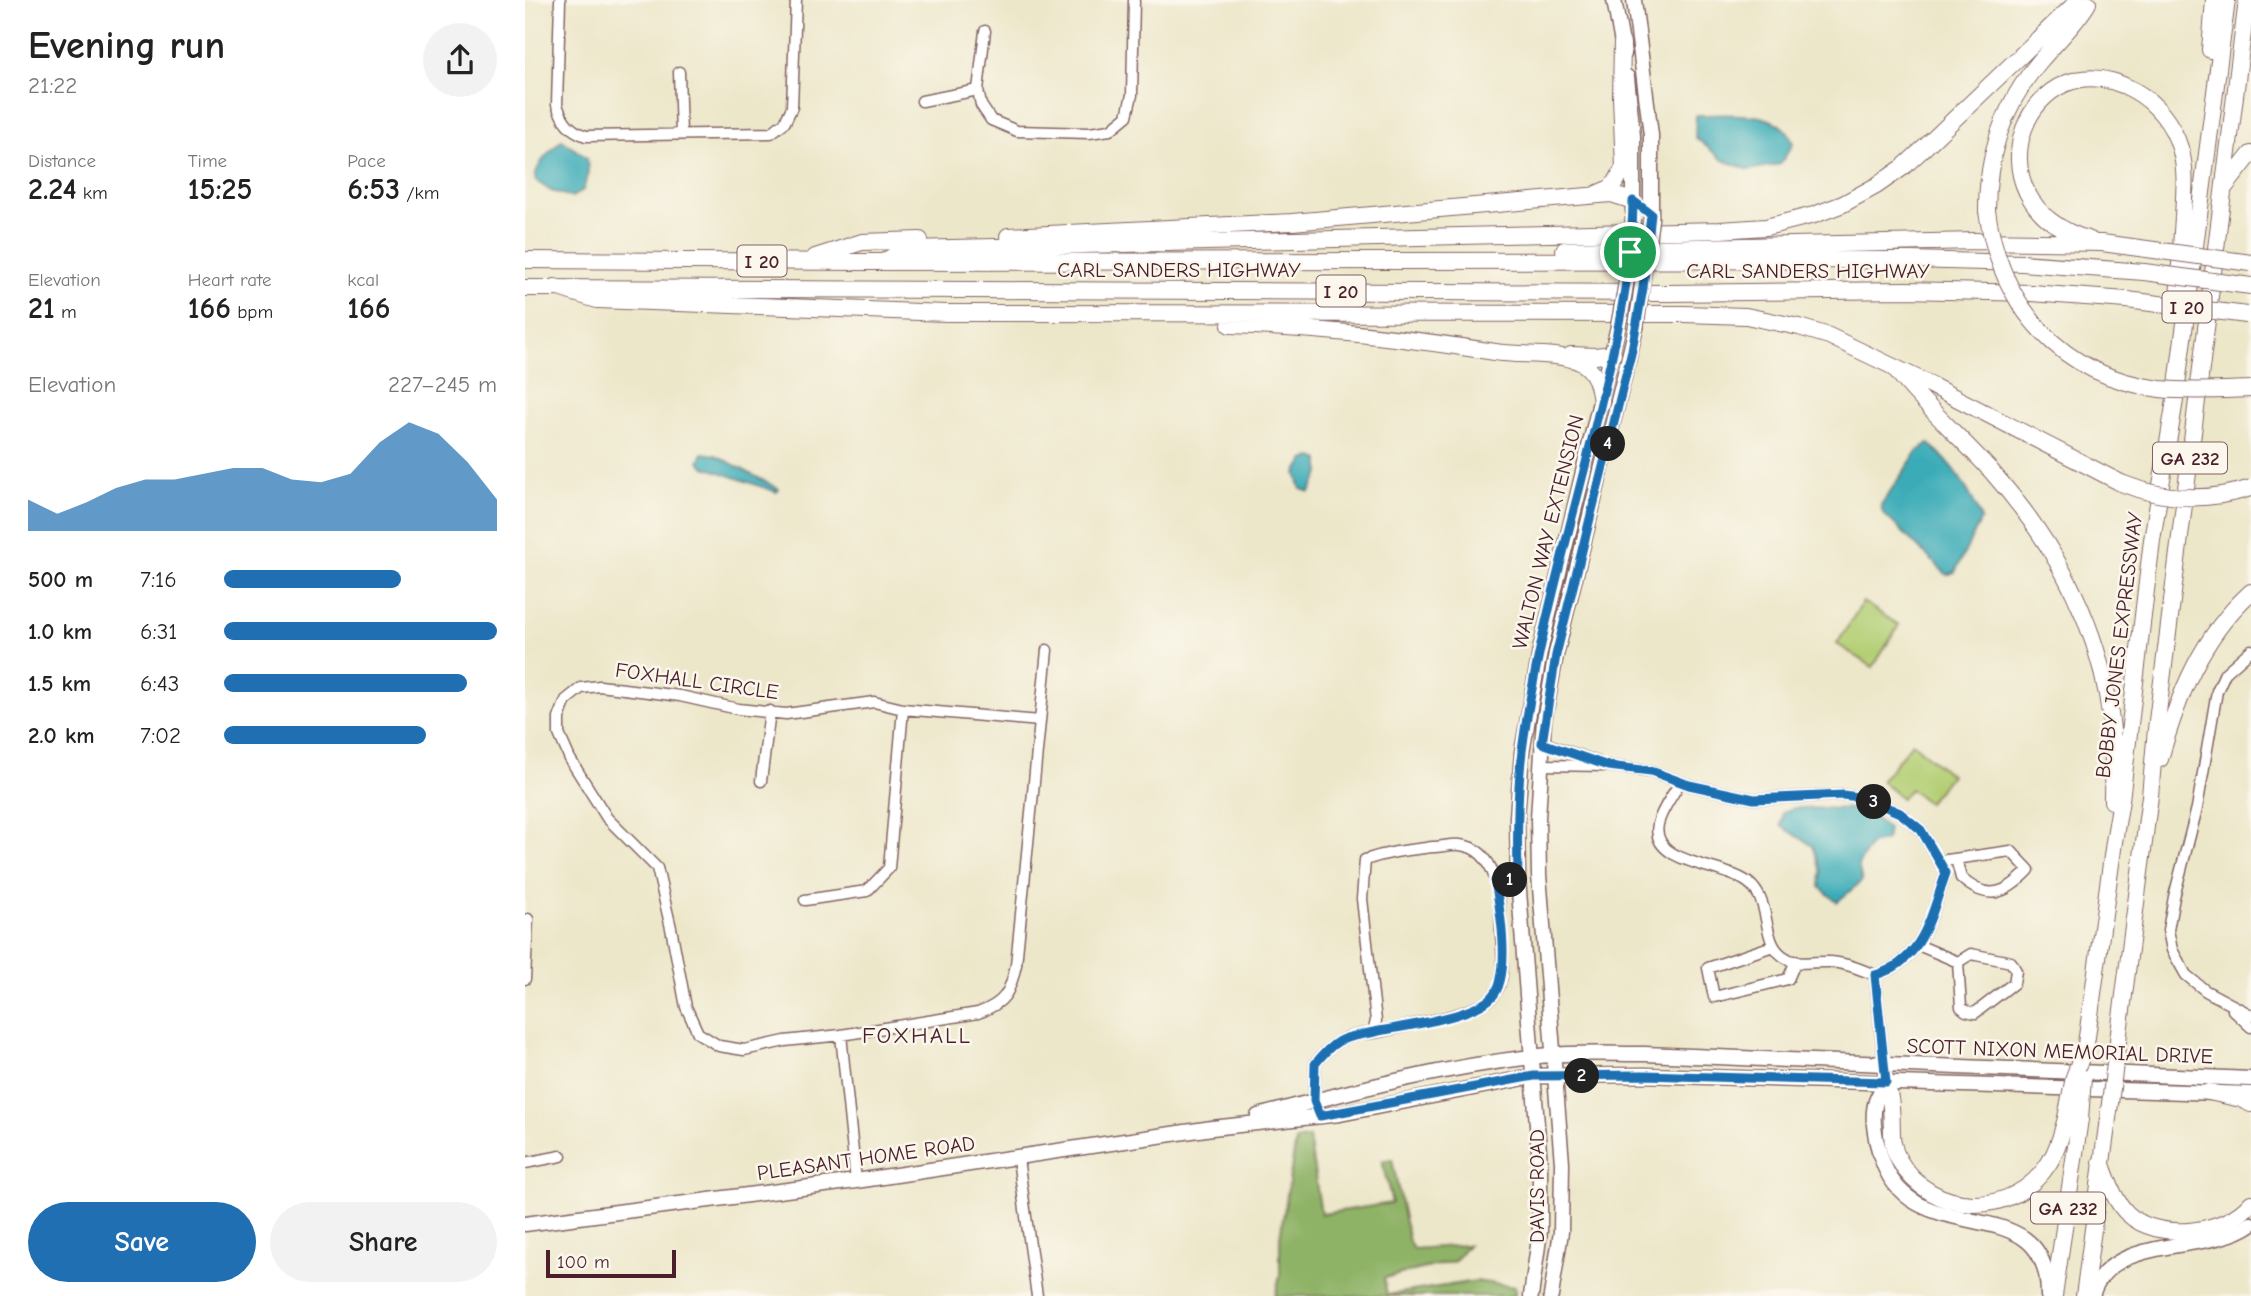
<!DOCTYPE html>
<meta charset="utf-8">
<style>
:root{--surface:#fff;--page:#f2f2f2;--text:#222;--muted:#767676;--accent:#1f6fb2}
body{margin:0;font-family:"Comic Neue",sans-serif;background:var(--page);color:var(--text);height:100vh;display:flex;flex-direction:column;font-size:26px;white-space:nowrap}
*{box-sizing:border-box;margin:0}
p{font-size:23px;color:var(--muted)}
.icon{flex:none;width:38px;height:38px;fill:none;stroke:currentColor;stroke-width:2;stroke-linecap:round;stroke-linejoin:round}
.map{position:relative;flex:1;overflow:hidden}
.details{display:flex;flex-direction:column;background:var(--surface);width:525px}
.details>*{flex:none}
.scale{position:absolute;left:21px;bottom:18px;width:130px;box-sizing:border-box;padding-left:7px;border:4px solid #4a1f2b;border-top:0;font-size:19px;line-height:24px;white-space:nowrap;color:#4a1f2b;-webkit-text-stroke:5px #fbf7ec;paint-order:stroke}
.pin{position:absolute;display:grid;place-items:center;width:60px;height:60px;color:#fff;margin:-30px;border:4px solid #fff;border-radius:50%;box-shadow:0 2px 7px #0007}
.km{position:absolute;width:35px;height:35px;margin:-18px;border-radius:50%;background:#222;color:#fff;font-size:19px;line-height:35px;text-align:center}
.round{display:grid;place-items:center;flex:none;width:74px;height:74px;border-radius:37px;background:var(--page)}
.summary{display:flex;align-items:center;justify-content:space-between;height:119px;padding:0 28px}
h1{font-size:38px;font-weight:700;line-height:52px}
.stats{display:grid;grid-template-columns:repeat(3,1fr);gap:10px;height:119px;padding:7px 28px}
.stats div{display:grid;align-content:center}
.stats b{font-size:30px;font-weight:700}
.stats small{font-size:19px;font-weight:400}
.stats p{font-size:19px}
.chart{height:196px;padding:14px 28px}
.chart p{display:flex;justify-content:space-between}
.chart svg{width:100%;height:126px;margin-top:7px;fill:var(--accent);opacity:.7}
.primary-button{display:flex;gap:14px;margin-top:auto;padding:14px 28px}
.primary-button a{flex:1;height:80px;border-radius:42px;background:var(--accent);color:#fff;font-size:28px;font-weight:700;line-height:80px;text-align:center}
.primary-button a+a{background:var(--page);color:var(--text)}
ul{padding:0 28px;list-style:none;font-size:23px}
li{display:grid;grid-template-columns:112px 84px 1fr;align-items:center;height:52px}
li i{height:18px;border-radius:9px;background:var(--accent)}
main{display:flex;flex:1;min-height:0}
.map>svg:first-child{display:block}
.green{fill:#b3cf75;stroke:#7e7750;stroke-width:2}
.forest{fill:#8eb266;stroke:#6c6848;stroke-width:2}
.water{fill:#3bacb7;stroke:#426671;stroke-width:2}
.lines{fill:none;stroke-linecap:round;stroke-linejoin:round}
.minor-casing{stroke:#836563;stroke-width:13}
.major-casing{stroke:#836563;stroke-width:17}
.highway-casing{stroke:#836563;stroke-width:18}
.minor{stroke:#fff;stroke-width:10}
.major{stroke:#fff;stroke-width:14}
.highway{stroke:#fff;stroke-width:16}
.major-bridge-casing{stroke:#836563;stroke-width:17;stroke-linecap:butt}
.highway-bridge-casing{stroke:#836563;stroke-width:18;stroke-linecap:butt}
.major-bridge{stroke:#fff;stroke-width:14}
.highway-bridge{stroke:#fff;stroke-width:16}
.route-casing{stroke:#fff;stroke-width:14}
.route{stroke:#1f6fb2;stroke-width:9}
.labels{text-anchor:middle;stroke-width:5;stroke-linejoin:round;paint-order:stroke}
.shield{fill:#fbf7ec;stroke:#7f6065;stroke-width:2}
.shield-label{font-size:19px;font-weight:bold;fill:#4a1f2b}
.street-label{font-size:21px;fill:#4a1f2b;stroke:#fbf7ec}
.neighbourhood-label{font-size:23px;letter-spacing:2px;fill:#4a1f2b;stroke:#fbf7ec}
</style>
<main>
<section class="details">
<div class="summary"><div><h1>Evening run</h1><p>21:22</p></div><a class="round"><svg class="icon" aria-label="share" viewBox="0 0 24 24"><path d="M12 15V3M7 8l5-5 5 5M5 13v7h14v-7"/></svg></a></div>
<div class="stats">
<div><p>Distance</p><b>2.24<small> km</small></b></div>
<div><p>Time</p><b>15:25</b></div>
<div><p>Pace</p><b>6:53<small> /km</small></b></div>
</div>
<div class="stats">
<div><p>Elevation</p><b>21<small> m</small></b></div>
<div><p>Heart rate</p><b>166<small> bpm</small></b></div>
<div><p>kcal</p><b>166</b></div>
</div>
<div class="chart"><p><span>Elevation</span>227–245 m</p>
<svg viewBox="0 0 160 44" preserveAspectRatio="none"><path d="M0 44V33L10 38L20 34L30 29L40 26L50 26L60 24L70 22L80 22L90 26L100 27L110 24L120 13L130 6L140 10L150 20L160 33V44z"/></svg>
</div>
<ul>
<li><b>500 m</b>7:16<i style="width:65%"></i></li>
<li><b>1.0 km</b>6:31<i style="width:100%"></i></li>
<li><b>1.5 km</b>6:43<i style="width:89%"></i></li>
<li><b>2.0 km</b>7:02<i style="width:74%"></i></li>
</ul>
<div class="primary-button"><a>Save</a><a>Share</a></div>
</section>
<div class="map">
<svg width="1726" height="1296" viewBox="0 0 1726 1296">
<rect width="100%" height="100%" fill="#fbf7ec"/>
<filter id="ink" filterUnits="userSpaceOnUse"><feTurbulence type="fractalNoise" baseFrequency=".0143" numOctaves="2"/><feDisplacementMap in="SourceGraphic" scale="14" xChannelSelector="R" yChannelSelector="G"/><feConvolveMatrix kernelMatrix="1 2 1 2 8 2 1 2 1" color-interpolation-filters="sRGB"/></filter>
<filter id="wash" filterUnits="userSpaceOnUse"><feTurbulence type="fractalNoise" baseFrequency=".00686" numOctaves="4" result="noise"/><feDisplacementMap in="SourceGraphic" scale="28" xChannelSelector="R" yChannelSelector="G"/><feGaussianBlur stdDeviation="1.57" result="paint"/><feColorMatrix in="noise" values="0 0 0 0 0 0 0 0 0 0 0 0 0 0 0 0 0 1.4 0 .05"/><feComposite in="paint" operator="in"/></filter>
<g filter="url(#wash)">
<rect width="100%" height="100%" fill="#ede7ca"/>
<path class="green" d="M 1338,602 L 1374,625 L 1348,667 L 1312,644 Z
M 1387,743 L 1426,775 L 1403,803 L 1385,789 L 1377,798 L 1356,781 Z"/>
<path class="forest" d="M 784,1138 L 796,1214 L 867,1203 L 857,1161 L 867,1159 L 884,1242 L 888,1249 L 943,1245 L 930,1261 L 859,1278 L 862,1295 L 951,1281 L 990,1287 L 990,1296 L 750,1296 L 755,1275 L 755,1237 L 771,1140 Z"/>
<path class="water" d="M 1171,115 C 1203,115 1257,107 1268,144 L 1255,164 L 1224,170 L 1198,160 L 1170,137 Z
M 37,140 L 62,158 L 63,173 L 58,190 L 47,197 L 26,191 L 10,180 C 11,163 25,152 37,140 Z
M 1404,443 C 1427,464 1445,490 1456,519 L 1430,572 L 1422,575 L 1358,513 L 1356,505 L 1392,452 Z
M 178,453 L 191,455 L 254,489 L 252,492 L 180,467 L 174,461 Z
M 788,457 L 795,460 L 795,473 L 785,492 L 776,489 L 771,473 L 779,460 Z
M 1269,808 L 1339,809 L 1363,829 L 1361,840 L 1346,844 L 1333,865 L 1337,881 L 1312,902 L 1295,887 L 1296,871 L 1288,846 L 1256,826 L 1258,812 Z"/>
</g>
<g filter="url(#ink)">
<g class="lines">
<g class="minor-casing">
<path id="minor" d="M 35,0 L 32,105 C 38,121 44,130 61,136 L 246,133 L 260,122 L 267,107 L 271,0
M 460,31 L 453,90 L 456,105 L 466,120 L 492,131 L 564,133 L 585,130 L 602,116 L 607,95 L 609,0
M 154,72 L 156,134
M 397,101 L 453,90
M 1726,650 L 1700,673 L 1692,691 L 1672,808 L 1649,897 L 1643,930 L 1647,950 L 1661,975 L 1681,991 L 1726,1015
M 515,721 L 378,709 L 349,702 L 261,714 L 213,709 L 155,696 L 75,686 L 56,688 L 41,700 L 34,718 L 34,734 L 45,759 L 82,818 L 132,868 L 146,928 L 161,1007 L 173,1033 L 194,1046 L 219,1050 L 260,1041 L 316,1035 L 453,1013 C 480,1003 485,993 491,965 L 522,650
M 1017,742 L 1073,762
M 1015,765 L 1083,766 L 1126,771 L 1164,785 L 1229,799 L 1318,795 L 1340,798 L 1375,813 L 1396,830 L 1421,873 C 1406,915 1398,962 1350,975
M 236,781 L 245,711
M 1155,782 C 1148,795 1136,810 1133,824 C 1124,867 1206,863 1227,886 C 1248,908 1235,946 1263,959 C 1275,966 1291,961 1305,962 C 1321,963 1335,969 1350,975
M 1415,861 L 1486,851 L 1504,870 C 1481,894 1463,902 1436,878 L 1431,859
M 280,900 L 342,891 L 364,868 L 378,709
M 1393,945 L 1433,962 L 1436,1007 L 1441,1011 L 1450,1013 L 1489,983 L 1491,971 L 1486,962 L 1446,954 L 1433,962
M 1248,946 L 1183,968 L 1189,997 L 1263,979 L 1271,961
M 1350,975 L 1359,1065
M 0,979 L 3,919
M 1708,1010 L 1726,1027
M 316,1035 L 331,1181
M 795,1116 L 789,1101 L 790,1064 C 808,1041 819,1035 848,1033 L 851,1021 L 837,899 L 840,860 C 863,852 884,850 908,847 C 916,847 926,844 935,845 C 975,849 975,903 976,933 C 977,953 982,978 969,995 C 955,1015 874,1027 848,1033
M 493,1159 L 512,1296
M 0,1163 L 36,1156"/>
</g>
<g class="major-casing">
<path id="major" d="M 1089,0 L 1099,54
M 1109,0 L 1126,135 L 1126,219
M 1102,77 L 1108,136 L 1108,211
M 1360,1076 C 1361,1086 1354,1092 1351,1101 C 1346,1116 1350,1139 1355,1154 C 1385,1259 1524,1181 1523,1296
M 733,1116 C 828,1090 926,1065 1024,1055 C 1056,1052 1089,1054 1120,1054 L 1726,1079
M 0,1224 L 331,1181 L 687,1128 L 815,1114 L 1009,1076 L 1119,1075 L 1726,1094
M 1006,1296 L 1015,1231 L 1015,1164 L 993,878 L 992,817 L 997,752 L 1015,651 L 1093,327
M 1026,1296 L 1036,1232 L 1037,1163 L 1014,875 L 1013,818 L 1019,721 L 1031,655 L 1111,328
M 1567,1296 C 1583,1233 1683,1255 1726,1224"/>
</g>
<g class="highway-casing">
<path id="highway" d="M 1685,50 L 1689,0
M 1700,187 L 1726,154
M 1071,194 L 1085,188 L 1091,182 L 1099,167 L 1096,98 L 1097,43
M 1462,211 C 1462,154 1478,105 1515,61 C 1531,42 1551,24 1563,3
M 483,236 L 767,222 L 1086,194 L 1108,201
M 1565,240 C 1434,202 1505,31 1610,91 C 1631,103 1648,124 1655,148 C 1662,170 1659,194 1658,217 C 1656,247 1654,277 1653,307
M 1039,250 L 1452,241 L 1577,243
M 290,257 L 337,242 L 395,240
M 363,259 L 384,249 L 1195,230 L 1241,227 L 1289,215 L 1318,204 L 1351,186 L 1377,168 L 1398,149 L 1554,0
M 0,260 L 336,262 L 1385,260 L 1497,263 L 1619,272
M 30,287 L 72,300 L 421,313 L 1159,314 L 1221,316 L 1274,327 L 1304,336 L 1396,380 L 1596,483
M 0,288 L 1143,293 L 1380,290 L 1506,293 L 1602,300
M 705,325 C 794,328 882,338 970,352 C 995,356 1033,352 1055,362 C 1071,370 1074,386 1076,402
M 1046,355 L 1070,356 L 1088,354
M 1372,371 C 1401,408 1436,437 1467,472 C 1530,543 1575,626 1586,721 C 1590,748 1587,774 1587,801
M 1635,759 C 1653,696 1676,637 1726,592
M 1561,1044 L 1589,842 L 1596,800 L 1627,540 L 1650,400 L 1702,0
M 1591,1056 L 1625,796 L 1631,729 L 1722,0
M 1361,1081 C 1363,1090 1366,1099 1366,1108 C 1368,1126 1364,1143 1374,1160 C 1406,1217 1489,1219 1524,1163 C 1533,1149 1537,1133 1541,1118
M 1684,1092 L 1716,1099 L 1726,1104
M 1576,1162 C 1583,1180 1589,1201 1603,1214 C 1633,1242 1701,1234 1726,1203
M 1529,1296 L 1555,1119
M 1559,1296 L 1584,1111"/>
</g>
<use href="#minor" class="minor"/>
<use href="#major" class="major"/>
<use href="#highway" class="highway"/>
<g class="major-bridge-casing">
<path id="major-bridge" d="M 1093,327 L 1101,284 L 1108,218
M 1111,328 L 1126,219"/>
</g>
<g class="highway-bridge-casing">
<path id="highway-bridge" d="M 1462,211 C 1476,307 1535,376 1635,389 C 1664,392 1696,390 1726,389
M 1577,243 L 1726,263
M 1619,272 L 1726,286
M 1602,300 L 1722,315
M 1596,483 C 1638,500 1682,502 1726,488
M 1584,1111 L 1591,1056
M 1541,1118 L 1549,1077 L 1561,1044
M 1555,1119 L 1558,1078"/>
</g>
<use href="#major-bridge" class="major-bridge"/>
<use href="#highway-bridge" class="highway-bridge"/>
</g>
</g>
<g class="lines" filter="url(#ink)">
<g class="route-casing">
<path id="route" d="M 1108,201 L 1126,214 L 1118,288 L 1107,350 L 1031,655 L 1017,743 L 1083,766 L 1126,771 L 1164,785 L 1229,799 L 1318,795 L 1340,798 L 1375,813 L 1396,830 L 1421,873 C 1406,915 1398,962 1350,975 L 1361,1082 L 1119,1075 L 1009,1076 L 795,1116 L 789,1101 L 790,1064 C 814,1034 819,1039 854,1031 C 881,1026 948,1017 967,997 C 987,977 975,908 970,881 L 993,878 C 992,836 992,794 997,751 C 1011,645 1042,540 1068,435 C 1087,358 1107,281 1108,201 Z"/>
</g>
<use href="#route" class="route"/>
</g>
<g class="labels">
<g class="shield">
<rect x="212.5" y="245.5" width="49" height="31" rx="5"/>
<rect x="791.5" y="275.5" width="49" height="31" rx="5"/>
<rect x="1637.5" y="291.5" width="49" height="31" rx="5"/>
<rect x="1628" y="442.5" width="74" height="31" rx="5"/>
<rect x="1506" y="1192.5" width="74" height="31" rx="5"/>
</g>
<g class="shield-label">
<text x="237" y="268">I 20</text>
<text x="816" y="298">I 20</text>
<text x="1662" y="314">I 20</text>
<text x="1665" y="465">GA 232</text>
<text x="1543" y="1215">GA 232</text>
</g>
<g class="street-label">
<text x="654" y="277">CARL SANDERS HIGHWAY</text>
<text x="1283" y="278">CARL SANDERS HIGHWAY</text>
<text transform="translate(1023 532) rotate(-76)" y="7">WALTON WAY EXTENSION</text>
<text transform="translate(1594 645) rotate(-83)" y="7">BOBBY JONES EXPRESSWAY</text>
<text transform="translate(172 681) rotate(8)" y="7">FOXHALL CIRCLE</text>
<text transform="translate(1535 1051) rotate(2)" y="7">SCOTT NIXON MEMORIAL DRIVE</text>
<text transform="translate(341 1158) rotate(-8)" y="7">PLEASANT HOME ROAD</text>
<text transform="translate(1012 1186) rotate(-90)" y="7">DAVIS ROAD</text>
</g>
<g class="neighbourhood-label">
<text x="392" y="1043">FOXHALL</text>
</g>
</g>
</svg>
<div class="scale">100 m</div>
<div class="pin" style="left:1105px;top:252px;background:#1e9e55"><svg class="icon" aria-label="arrive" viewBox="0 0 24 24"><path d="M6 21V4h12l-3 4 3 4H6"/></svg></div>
<b class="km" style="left:985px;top:880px">1</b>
<b class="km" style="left:1057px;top:1076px">2</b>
<b class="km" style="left:1349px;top:802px">3</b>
<b class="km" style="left:1083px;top:444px">4</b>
</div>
</main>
